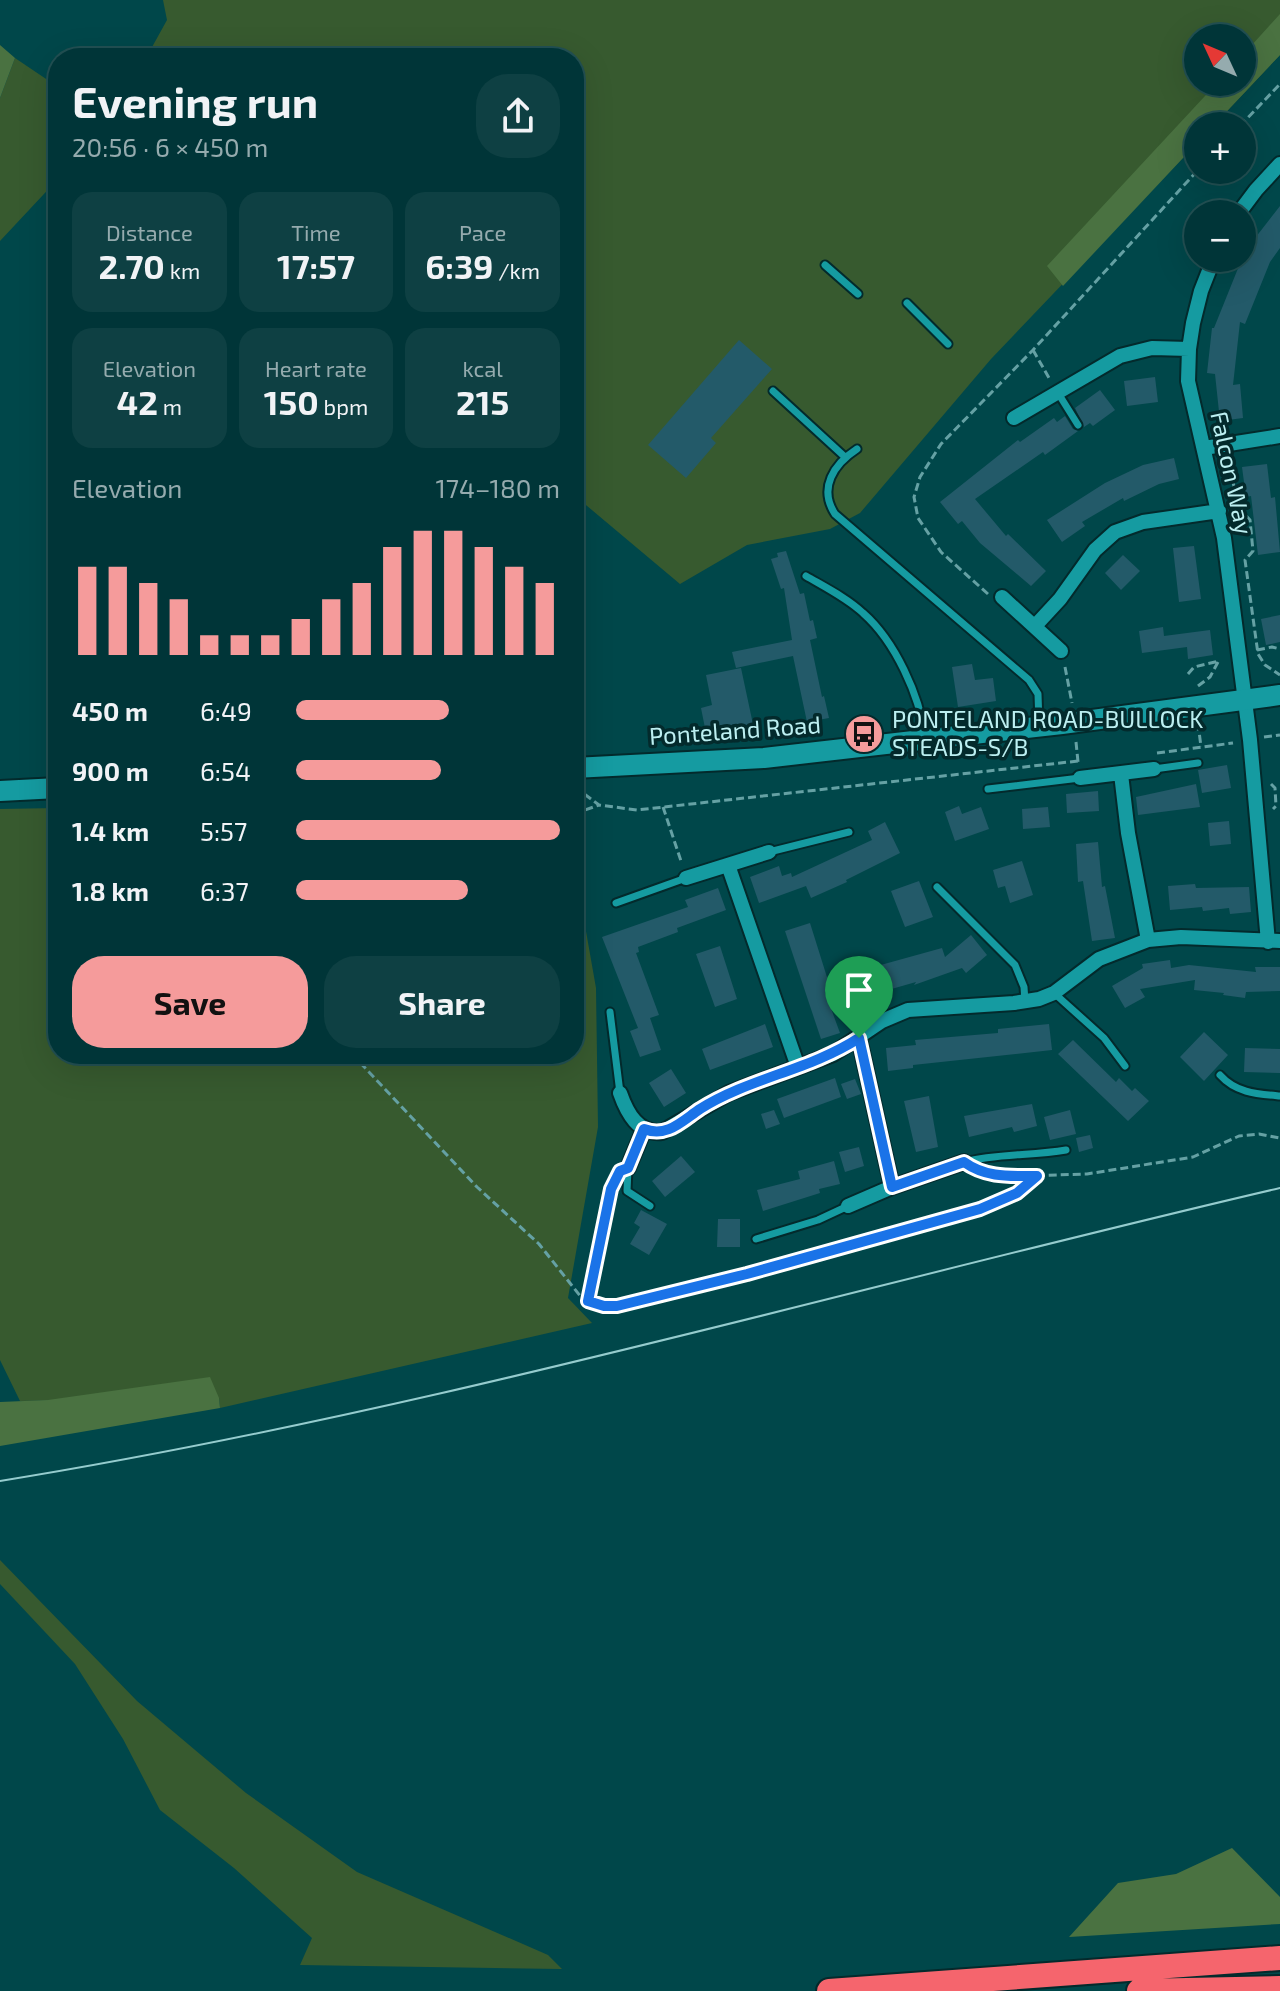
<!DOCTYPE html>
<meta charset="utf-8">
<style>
:root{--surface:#003538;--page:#0e4043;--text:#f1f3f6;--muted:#95abae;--line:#225053;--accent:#f59b9b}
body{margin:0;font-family:"Exo 2",sans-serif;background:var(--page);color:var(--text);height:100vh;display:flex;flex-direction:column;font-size:30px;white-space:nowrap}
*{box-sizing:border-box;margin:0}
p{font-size:26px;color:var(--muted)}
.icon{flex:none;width:44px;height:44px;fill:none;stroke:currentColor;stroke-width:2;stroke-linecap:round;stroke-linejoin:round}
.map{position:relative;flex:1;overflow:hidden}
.panel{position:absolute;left:48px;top:48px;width:536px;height:1016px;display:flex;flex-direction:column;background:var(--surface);border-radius:32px;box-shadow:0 8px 32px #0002,0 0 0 2px var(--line)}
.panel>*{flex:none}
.needle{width:52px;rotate:314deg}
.tools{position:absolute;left:1184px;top:24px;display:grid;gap:16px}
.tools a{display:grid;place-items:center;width:72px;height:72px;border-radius:50%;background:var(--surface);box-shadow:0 8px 32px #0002,0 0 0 2px var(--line);font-size:40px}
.pin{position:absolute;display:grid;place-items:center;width:68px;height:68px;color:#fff;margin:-82px -34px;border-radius:50% 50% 50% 0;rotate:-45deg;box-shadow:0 0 8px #0007}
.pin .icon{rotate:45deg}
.round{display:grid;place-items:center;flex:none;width:84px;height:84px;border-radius:32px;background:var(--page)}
.summary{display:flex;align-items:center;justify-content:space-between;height:136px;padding:0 24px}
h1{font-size:44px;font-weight:700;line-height:60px}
.metrics{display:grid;grid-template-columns:repeat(3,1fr);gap:12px;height:136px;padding:8px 24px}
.metrics div{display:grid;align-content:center;border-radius:20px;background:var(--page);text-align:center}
.metrics b{font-size:34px;font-weight:700}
.metrics small{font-size:22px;font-weight:400}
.metrics p{font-size:22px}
.chart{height:224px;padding:16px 24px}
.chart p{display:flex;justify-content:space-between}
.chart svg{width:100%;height:144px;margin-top:8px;stroke:var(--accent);stroke-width:6}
.cta{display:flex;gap:16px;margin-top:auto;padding:16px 24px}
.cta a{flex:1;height:92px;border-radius:32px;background:var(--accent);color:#111;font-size:32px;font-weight:700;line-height:92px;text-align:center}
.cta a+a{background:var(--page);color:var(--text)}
ul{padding:0 24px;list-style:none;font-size:26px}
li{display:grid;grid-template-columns:128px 96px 1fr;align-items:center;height:60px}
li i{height:20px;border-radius:10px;background:var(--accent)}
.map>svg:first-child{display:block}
.green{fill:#375a2f;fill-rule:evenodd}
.forest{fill:#4a7241}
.building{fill:#235a69}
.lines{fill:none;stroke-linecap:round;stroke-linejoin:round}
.lane-casing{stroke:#032a2c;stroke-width:11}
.street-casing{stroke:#032a2c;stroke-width:18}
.secondary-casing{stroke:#032a2c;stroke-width:24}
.highway-casing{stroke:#032a2c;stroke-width:28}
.path{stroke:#65a1a4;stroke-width:3;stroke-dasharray:8 4;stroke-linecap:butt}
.lane{stroke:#159ba1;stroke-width:7}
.street{stroke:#159ba1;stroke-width:14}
.secondary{stroke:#159ba1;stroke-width:20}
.highway{stroke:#f5656d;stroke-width:24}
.tram{stroke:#95ccce;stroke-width:2}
.route-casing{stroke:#fff;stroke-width:16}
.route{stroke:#1a73e8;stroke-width:10}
.labels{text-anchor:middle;stroke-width:7;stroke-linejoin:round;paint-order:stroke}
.street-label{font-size:24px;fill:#bceff1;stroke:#032a2c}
.poi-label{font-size:24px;fill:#bceff1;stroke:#032a2c;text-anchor:start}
</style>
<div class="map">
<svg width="1280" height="1991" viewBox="0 0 1280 1991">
<rect width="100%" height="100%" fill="#00474a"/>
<path class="green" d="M 163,0 L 1280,0 L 1280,55 L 1213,126 L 1198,126 L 1198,142 L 991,359 L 860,513 L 830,529 L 747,545 L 680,584 L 574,495 L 574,58 L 146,58 L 167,20 ZM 1198,38 L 1242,38 L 1242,82 L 1198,82 Z
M 15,58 L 58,87 L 58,179 L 0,241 L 0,98 Z
M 58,808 L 58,1054 L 574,1054 L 574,863 L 596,988 L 598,1127 L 568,1298 L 592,1323 L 220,1408 L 219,1398 L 20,1401 L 0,1360 L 0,809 Z
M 0,1560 L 137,1701 L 246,1793 L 357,1872 L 548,1955 L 562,1969 L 300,1965 L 312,1938 L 234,1868 L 160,1810 L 123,1739 L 75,1664 L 0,1584 Z"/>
<path class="forest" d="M 1280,14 L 1280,55 L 1213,126 L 1198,126 L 1198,142 L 1063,286 L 1047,266 L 1218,82 L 1242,82 L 1242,56 Z
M 0,45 L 15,58 L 0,98 Z
M 210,1377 L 219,1398 L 220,1408 L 0,1446 L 0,1402 L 48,1400 Z
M 1232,1848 L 1280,1897 L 1280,1924 L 1069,1937 L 1118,1883 L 1176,1874 Z"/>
<path class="building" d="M 1280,206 L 1280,248 L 1270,262 L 1245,324 L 1240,322 L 1233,385 L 1240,384 L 1243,418 L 1220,421 L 1215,374 L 1207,373 L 1212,328 L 1214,328 L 1245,251 Z
M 739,340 L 772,369 L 711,438 L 716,443 L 686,478 L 648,445 Z
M 1155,377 L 1158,402 L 1127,406 L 1124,381 Z
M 1100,390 L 1115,410 L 1093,426 L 1090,423 L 1084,427 L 1075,408 Z
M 1065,416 L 1073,429 L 1078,431 L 1045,455 L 1043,452 L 975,499 L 1006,536 L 1008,534 L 1046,571 L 1031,586 L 980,543 L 962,521 L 958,524 L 940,502 L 1018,440 L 1020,442 L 1054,418 L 1057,422 Z
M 1174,458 L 1179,479 L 1159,484 L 1124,501 L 1123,498 L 1082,522 L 1085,526 L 1062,542 L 1047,520 L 1105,483 L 1143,465 Z
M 1267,464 L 1271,498 L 1275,497 L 1280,552 L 1258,555 L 1251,496 L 1246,497 L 1242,467 Z
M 1194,546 L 1201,599 L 1179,602 L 1173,548 Z
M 786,551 L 800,594 L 804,593 L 810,621 L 813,620 L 817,638 L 810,640 L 822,697 L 824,696 L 829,718 L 807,722 L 793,656 L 736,668 L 732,652 L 792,640 L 784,588 L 781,589 L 771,559 L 778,557 L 777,553 Z
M 1123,555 L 1140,571 L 1121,590 L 1105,573 Z
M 1280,615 L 1280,642 L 1266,645 L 1261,619 Z
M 1163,627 L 1164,636 L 1210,630 L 1213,655 L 1188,659 L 1187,647 L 1142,653 L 1139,631 Z
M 972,664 L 975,680 L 993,678 L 996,701 L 958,707 L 952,667 Z
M 741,668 L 754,729 L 707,738 L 701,708 L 712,705 L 706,675 Z
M 1227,765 L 1231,788 L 1202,793 L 1198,770 Z
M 1196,784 L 1200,807 L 1138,815 L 1136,797 Z
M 1098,791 L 1099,811 L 1067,813 L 1066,794 Z
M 959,806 L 962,814 L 981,807 L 989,829 L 955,841 L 945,812 Z
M 1048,807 L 1050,827 L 1023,829 L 1022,809 Z
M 1229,821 L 1231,844 L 1210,846 L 1208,823 Z
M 885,822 L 900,853 L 846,880 L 847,882 L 811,898 L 806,886 L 759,903 L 750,877 L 779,866 L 782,876 L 791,873 L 792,877 L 872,840 L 868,831 Z
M 1098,842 L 1102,887 L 1105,886 L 1115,938 L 1092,941 L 1083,881 L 1078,882 L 1076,844 Z
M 1022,861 L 1033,895 L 1010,903 L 1005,886 L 998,888 L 993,870 Z
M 919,881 L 933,917 L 905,927 L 891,891 Z
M 1195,884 L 1196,888 L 1249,887 L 1251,912 L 1230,914 L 1229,908 L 1203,911 L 1202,907 L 1170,910 L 1168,886 Z
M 718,888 L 726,910 L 677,928 L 678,932 L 638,947 L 639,952 L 636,953 L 659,1015 L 650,1018 L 661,1050 L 640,1057 L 630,1031 L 638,1028 L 602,937 L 688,907 L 685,900 Z
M 810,923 L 831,990 L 825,992 L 840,1033 L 821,1039 L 785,931 Z
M 971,935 L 987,955 L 966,973 L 962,968 L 914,985 L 916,982 L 867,996 L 859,971 L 942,948 L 945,957 Z
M 720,946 L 737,999 L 715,1007 L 696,954 Z
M 1170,960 L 1171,968 L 1189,965 L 1256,972 L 1255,967 L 1280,967 L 1280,991 L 1246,992 L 1245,998 L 1223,995 L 1224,993 L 1194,990 L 1195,980 L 1140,989 L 1145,997 L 1125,1008 L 1112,986 L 1143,968 L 1142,964 Z
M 765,1024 L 773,1047 L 710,1070 L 702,1049 Z
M 1049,1024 L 1052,1050 L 913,1065 L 913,1068 L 888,1071 L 886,1048 L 916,1045 L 915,1040 L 998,1033 L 998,1029 Z
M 1204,1032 L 1228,1055 L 1204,1081 L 1180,1057 Z
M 1073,1040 L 1116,1082 L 1119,1078 L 1132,1091 L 1135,1088 L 1149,1101 L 1128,1121 L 1058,1054 Z
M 1245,1048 L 1280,1049 L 1280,1073 L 1244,1072 Z
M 671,1069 L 686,1093 L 664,1107 L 649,1083 Z
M 835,1078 L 841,1097 L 784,1118 L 777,1099 Z
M 855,1079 L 861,1094 L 847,1099 L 841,1084 Z
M 929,1096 L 938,1147 L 916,1152 L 904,1101 Z
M 1032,1104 L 1037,1126 L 1014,1132 L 1012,1127 L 969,1137 L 964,1116 Z
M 774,1110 L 780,1124 L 766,1129 L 761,1114 Z
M 1070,1110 L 1076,1134 L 1050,1140 L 1044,1117 Z
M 1090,1135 L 1093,1148 L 1079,1152 L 1076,1138 Z
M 859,1147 L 864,1166 L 845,1172 L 839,1152 Z
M 681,1156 L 695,1172 L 665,1197 L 652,1181 Z
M 834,1161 L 840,1184 L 819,1189 L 820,1193 L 763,1211 L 757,1190 L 800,1179 L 798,1171 Z
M 641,1210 L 667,1224 L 649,1255 L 630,1244 L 640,1227 L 634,1223 Z
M 718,1219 L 740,1219 L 740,1247 L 717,1247 Z"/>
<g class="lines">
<g class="lane-casing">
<path id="lane" d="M 825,265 L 858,294
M 907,303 L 948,344
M 773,391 L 845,457
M 1058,393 L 1078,425
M 857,449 C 834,464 818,488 835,514 L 1029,680 L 1038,694 L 1039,724
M 806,576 C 825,587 847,598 863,613 C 895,641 920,696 925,737
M 1154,769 L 1198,763
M 988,789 L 1080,778
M 769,852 L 849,832
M 937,887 L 1015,965 L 1024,987 L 1025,1002
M 616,903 L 686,878
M 1054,993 L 1104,1038 L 1125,1066
M 610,1012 L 620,1093
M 1220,1075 C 1236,1093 1257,1094 1280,1096
M 964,1162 C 998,1153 1032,1156 1066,1150
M 628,1168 L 627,1191 L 650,1206
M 756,1239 L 818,1220 L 848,1206"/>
</g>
<g class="street-casing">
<path id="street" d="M 1238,214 L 1256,190 L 1280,164
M 1214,258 L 1201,291 L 1193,323 L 1189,349 L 1188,381 L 1224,538 L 1250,740 L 1268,942
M 1014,418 L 1120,356 L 1152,348 L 1189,349
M 1204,448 L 1280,436
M 1002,597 L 1061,651
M 1035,626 L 1060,599 L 1095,550 L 1115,532 L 1143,522 L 1219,511
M 1121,774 L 1128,833 L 1148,940
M 1080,778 L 1154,769
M 728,865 L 798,1067
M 686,878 L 769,852
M 859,1038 L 892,1187
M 620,1093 C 627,1113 638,1134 662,1132 L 729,1093 L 833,1054 L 882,1021 L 908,1010 L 1014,1003 L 1039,999 L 1054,993 L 1099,959 L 1148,940 L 1181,937 L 1280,941
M 628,1168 L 644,1129
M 848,1206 L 892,1187 L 964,1162"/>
</g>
<g class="secondary-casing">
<path id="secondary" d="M 574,768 L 764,758 L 1062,724 L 1280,695
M 0,791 L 58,788"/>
</g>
<g class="highway-casing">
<path id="highway" d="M 829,1991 L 1280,1958
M 1139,1991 L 1280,1988"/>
</g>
<path class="path" d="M 1240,126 L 1280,84
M 1033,350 L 1049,378
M 1227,460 L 1240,509 L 1250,520 L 1253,551 L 1245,560 L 1258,654 L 1265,665 L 1280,675
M 988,594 L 941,552 L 918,518 L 914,497 L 920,477 L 941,444 L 1033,350 L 1198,170
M 1257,650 L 1272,647 L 1280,649
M 1065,667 L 1072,703
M 1188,674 L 1194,667 L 1219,661
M 1198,686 L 1210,677 L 1218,662
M 1198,723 L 1201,747
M 1264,737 L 1280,735
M 1076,742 L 1078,762
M 1157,753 L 1233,743
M 1271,784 L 1275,788 L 1276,806 L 1273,809
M 575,787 L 599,805 L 637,810 L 1078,761
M 663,807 L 682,864
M 574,814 L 599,805
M 352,1054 L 477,1187 L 539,1244 L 581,1297 L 604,1306 L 645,1301 L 980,1209 L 1017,1193 L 1037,1176
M 977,1171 L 1023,1176 L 1087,1174 L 1193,1157 L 1239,1136 L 1259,1134 L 1280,1138
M 588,1301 L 614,1183"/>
<use href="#lane" class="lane"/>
<use href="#street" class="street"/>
<use href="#secondary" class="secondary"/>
<use href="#highway" class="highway"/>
<path class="tram" d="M 0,1481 C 432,1411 854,1287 1280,1188"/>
</g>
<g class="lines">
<g class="route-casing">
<path id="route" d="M 859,1038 L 892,1187 L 964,1162 C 986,1178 1010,1176 1037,1176 L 1017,1193 L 980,1209 L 747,1274 L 617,1306 L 604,1306 L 588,1301 L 611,1189 L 620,1171 L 628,1168 L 644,1129 C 667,1138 682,1121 700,1109 C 749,1078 810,1070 859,1038 Z"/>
</g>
<use href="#route" class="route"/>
</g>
<defs>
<g id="bus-disc" transform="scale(2)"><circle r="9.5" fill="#f59b9b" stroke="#032a2c"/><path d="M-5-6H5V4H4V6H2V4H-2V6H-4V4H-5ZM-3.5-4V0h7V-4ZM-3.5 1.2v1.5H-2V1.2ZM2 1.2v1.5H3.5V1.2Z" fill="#111"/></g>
</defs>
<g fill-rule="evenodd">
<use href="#bus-disc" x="864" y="734"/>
</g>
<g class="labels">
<g class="street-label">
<text transform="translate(1231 473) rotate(78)" y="8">Falcon Way</text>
<text transform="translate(735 731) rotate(-4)" y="8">Ponteland Road</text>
</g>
<g class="poi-label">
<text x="892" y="728">PONTELAND ROAD-BULLOCK<tspan x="892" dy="28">STEADS-S/B</tspan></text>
</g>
</g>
</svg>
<div class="tools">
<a><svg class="needle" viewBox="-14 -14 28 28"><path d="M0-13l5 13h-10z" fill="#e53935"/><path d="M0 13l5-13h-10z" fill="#95abae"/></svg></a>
<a>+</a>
<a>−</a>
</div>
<div class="pin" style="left:859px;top:1038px;background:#1e9e55"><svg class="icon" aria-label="arrive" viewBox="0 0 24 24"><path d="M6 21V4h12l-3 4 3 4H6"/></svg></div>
<section class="panel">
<div class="summary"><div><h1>Evening run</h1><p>20:56 · 6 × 450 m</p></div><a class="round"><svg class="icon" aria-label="share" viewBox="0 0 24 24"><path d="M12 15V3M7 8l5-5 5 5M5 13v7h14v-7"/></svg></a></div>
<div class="metrics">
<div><p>Distance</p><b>2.70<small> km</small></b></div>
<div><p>Time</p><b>17:57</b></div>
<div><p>Pace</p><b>6:39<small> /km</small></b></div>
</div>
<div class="metrics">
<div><p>Elevation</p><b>42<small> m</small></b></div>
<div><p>Heart rate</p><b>150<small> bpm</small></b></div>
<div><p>kcal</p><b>215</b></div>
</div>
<div class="chart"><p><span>Elevation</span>174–180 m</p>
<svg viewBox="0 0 160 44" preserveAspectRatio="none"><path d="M5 44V17M15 44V17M25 44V22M35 44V27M45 44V38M55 44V38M65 44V38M75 44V33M85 44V27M95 44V22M105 44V11M115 44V6M125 44V6M135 44V11M145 44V17M155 44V22"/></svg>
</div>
<ul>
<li><b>450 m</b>6:49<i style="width:58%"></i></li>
<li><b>900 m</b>6:54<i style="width:55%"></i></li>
<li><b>1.4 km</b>5:57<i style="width:100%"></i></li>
<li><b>1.8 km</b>6:37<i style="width:65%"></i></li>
</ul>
<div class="cta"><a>Save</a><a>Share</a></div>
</section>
</div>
